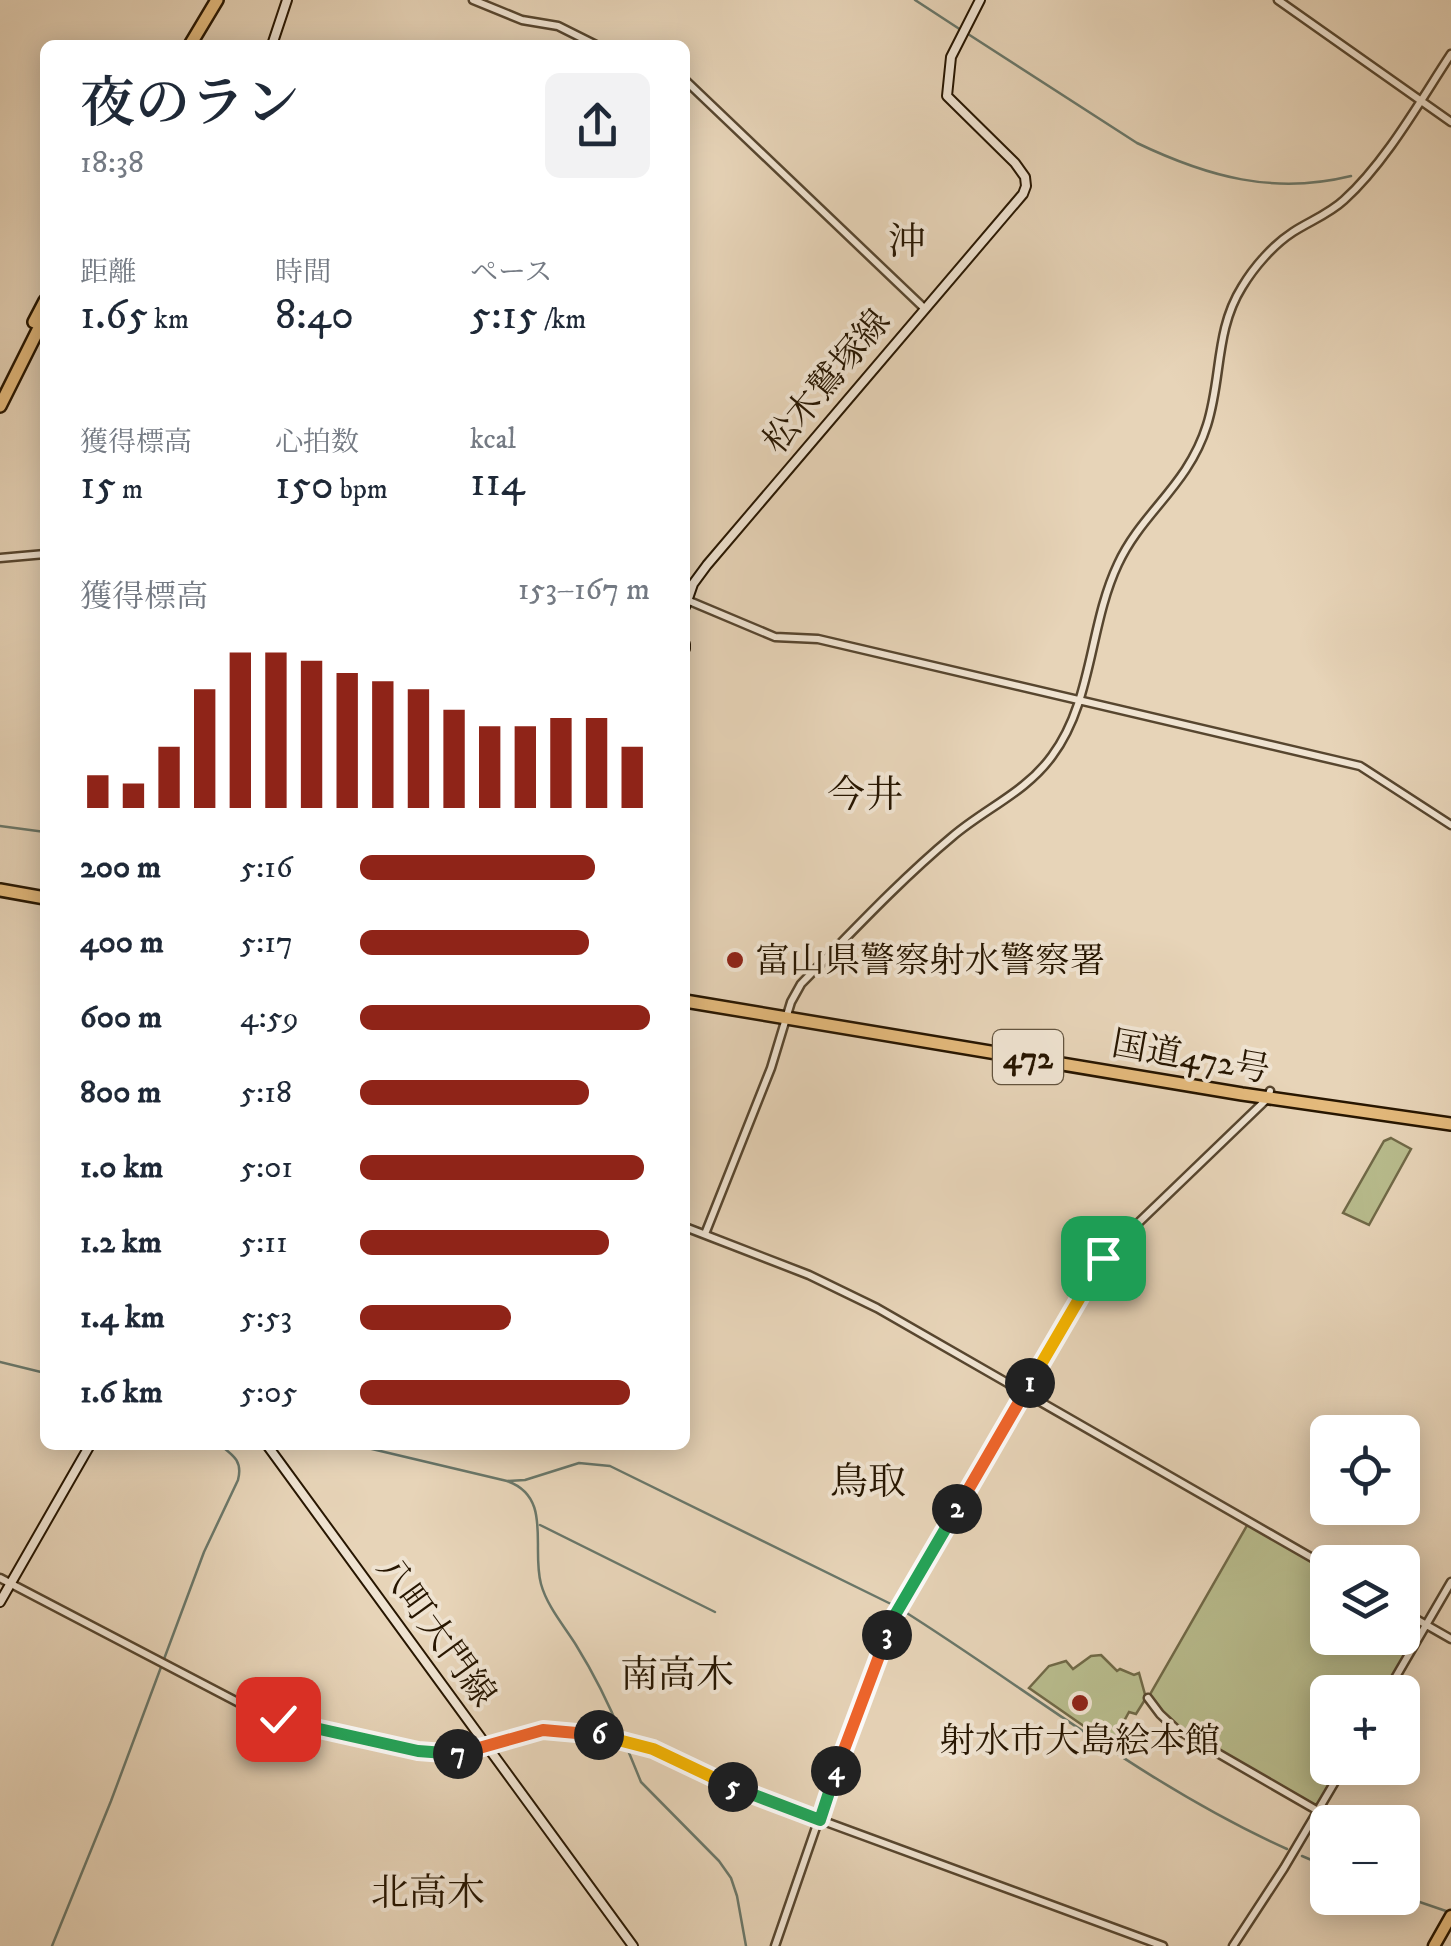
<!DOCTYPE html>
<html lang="ja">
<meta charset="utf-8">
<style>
:root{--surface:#fff;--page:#f2f2f3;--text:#1f2937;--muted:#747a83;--accent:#8f2418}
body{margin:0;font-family:"IM FELL DW Pica","Noto Serif JP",serif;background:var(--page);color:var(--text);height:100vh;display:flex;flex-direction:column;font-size:38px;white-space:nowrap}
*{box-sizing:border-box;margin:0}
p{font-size:32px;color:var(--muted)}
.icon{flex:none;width:55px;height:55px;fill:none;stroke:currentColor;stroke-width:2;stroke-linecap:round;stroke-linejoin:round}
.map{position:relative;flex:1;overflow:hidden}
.panel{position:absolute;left:40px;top:40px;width:650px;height:1410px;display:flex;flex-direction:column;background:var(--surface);border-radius:15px;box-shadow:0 5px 25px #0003}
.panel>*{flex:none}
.buttons{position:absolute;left:1310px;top:1415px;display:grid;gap:20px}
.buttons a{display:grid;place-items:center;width:110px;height:110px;border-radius:15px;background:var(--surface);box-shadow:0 5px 25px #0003;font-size:50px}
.pin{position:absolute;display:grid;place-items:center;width:85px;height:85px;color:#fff;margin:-42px;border-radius:20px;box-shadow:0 5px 15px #0006}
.km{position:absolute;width:50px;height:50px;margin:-25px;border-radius:50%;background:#222;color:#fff;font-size:28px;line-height:50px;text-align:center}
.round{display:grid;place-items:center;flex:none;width:105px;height:105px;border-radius:15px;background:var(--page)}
.headline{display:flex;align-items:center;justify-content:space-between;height:170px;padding:0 40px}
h1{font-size:55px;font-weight:600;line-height:75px}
.stats{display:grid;grid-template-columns:repeat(3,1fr);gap:15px;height:170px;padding:10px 40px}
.stats div{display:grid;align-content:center}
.stats b{font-size:42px;font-weight:600}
.stats small{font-size:28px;font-weight:400}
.stats p{font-size:28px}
.chart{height:280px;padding:20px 40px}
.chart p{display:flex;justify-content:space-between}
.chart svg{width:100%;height:180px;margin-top:10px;stroke:var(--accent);stroke-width:6}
ul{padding:0 40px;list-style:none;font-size:32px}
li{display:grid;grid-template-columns:160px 120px 1fr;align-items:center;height:75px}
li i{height:25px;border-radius:12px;background:var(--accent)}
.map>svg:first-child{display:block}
.green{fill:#b8bc8d;stroke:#706947;stroke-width:2.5}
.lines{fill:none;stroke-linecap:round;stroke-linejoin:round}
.stream{stroke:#6a7769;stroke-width:2.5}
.tertiary-casing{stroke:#57462f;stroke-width:11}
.secondary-casing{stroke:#271601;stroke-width:12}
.primary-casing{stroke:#271601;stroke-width:15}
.trunk-casing{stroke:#271601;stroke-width:16}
.tertiary{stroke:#efe3d1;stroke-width:6}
.secondary{stroke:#efe3d1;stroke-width:8}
.primary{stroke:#e4ba7c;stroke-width:10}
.trunk{stroke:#e4ba7c;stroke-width:11}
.split-1-casing{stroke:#fff;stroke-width:20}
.split-2-casing{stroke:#fff;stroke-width:20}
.split-3-casing{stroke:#fff;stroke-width:20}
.split-4-casing{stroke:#fff;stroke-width:20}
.split-5-casing{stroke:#fff;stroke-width:20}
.split-6-casing{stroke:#fff;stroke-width:20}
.split-7-casing{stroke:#fff;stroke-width:20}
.split-8-casing{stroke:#fff;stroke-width:20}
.split-9-casing{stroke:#fff;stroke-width:20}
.split-1{stroke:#f5b400;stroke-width:12}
.split-2{stroke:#f0652b;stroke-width:12}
.split-3{stroke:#22a559;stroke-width:12}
.split-4{stroke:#f0652b;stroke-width:12}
.split-5{stroke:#22a559;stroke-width:12}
.split-6{stroke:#f5b400;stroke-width:12}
.split-7{stroke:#f0652b;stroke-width:12}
.split-8{stroke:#22a559;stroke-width:12}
.split-9{stroke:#f5b400;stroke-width:12}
.poi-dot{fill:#8f2418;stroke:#efe3d1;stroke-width:4}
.labels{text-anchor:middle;stroke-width:8;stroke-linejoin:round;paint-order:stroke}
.shield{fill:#efe3d1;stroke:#63543f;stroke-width:2.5}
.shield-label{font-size:32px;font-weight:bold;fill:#271601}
.street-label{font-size:35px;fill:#271601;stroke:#efe3d1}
.poi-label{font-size:35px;fill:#271601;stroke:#efe3d1;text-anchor:start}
.neighbourhood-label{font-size:38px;fill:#271601;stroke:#efe3d1}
</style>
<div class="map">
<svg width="1451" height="1946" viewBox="0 0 1451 1946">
<rect width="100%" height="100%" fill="#e7d4b8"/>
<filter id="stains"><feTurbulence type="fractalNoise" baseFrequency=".002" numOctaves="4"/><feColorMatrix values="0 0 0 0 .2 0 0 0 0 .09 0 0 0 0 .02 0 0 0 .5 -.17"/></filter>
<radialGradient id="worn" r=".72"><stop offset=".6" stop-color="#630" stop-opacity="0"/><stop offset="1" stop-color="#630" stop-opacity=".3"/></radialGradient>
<path class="green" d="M 1391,1138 L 1411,1149 L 1369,1225 L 1343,1213 L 1384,1141 Z
M 1249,1522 L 1327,1568 L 1328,1638 L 1402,1638 L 1403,1611 L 1426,1625 L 1386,1692 L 1328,1692 L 1328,1768 L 1342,1768 L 1318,1810 L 1168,1723 L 1148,1698 Z
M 1101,1655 L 1117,1671 L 1120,1669 L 1134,1675 L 1139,1673 L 1146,1698 L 1136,1714 L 1129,1712 L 1111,1745 L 1029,1688 L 1049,1666 L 1066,1661 L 1073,1669 L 1091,1656 Z"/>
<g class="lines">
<path class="stream" d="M 915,0 L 961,30
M 968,34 L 1137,143 C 1208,177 1274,195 1351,176
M 0,826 L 45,832
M 0,1362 L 45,1373
M 355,1445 L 507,1481 C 553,1497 531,1548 541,1584 C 547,1606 564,1626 576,1645 C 594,1674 609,1704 622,1736
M 507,1481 L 525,1480 L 579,1463 L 610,1466 L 895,1606
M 540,1525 L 715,1612
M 902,1610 C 1029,1690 1149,1787 1287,1849
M 625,1743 L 641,1782 L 719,1861 L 731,1878 L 737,1896 L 746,1946
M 1302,1856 L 1328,1867
M 1402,1896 L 1446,1911
M 52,1946 L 111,1801 L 204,1552 L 238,1480 C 243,1461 233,1455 220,1445"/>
<g class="tertiary-casing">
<path id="tertiary" d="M 473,0 L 522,20 L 558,26 L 596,45
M 1278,0 L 1451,122
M 685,80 L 924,308
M 0,558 L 45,554
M 687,600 L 775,637 L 818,639 L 1360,766 L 1451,825
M 685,1227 L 809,1275 L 877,1308 L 1328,1567
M 705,1234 L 771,1068 L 791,1002 L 801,984 C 850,934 899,881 953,836 C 986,808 1026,792 1052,756 C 1093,701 1089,625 1118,564 C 1142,512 1188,486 1207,425 C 1222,378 1215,330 1242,287 C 1254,267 1273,245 1293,232 C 1310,221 1329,214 1344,200 C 1386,162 1420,101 1451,54
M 0,1578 L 247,1707 L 286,1722 L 434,1753 L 465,1754 L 543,1730 L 589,1733 L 632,1742 L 758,1797 L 1163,1946
M 1402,1611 L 1451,1639
M 1387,1692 L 1451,1582
M 1148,1698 L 1160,1714 L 1176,1729 L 1318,1811
M 775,1946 L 834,1775 L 895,1615 L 1106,1254 L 1268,1098 L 1270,1091
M 1233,1946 L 1284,1868 L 1343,1768"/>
</g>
<g class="secondary-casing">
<path id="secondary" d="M 272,45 L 287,0
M 685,607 L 693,584 L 707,565 L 1023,194 L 1026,186 L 1025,177 L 1015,163 L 947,96 L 951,57 L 980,0
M 685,644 L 685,649
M 267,1445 L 633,1946
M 0,1602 L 90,1445"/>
</g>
<g class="primary-casing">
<path id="primary" d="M 1434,1946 L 1451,1916"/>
</g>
<g class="trunk-casing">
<path id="trunk" d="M 190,45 L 217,0
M 34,322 L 45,301
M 0,406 L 45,316
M 0,890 L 45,898
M 685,1001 L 1242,1094 L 1451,1124"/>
</g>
<use href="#tertiary" class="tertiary"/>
<use href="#secondary" class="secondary"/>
<use href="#primary" class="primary"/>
<use href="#trunk" class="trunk"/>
</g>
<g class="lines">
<g class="split-1-casing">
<path id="split-1" d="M 1030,1383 L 1103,1258"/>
</g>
<g class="split-2-casing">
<path id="split-2" d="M 957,1509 L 1030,1383"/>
</g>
<g class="split-3-casing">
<path id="split-3" d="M 887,1635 L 895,1615 L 957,1509"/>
</g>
<g class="split-4-casing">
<path id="split-4" d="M 836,1771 L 887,1635"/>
</g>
<g class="split-5-casing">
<path id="split-5" d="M 733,1787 L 820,1820 L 836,1771"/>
</g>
<g class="split-6-casing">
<path id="split-6" d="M 599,1735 L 653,1749 L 733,1787"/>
</g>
<g class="split-7-casing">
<path id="split-7" d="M 458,1754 L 543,1730 L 599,1735"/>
</g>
<g class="split-8-casing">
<path id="split-8" d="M 315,1728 L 418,1751 L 458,1754"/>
</g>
<g class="split-9-casing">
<path id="split-9" d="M 278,1719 L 315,1728"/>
</g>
<use href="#split-1" class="split-1"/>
<use href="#split-2" class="split-2"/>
<use href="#split-3" class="split-3"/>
<use href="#split-4" class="split-4"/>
<use href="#split-5" class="split-5"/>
<use href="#split-6" class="split-6"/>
<use href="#split-7" class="split-7"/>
<use href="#split-8" class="split-8"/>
<use href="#split-9" class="split-9"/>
</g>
<g class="poi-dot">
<circle cx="735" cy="960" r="10"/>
<circle cx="1080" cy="1703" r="10"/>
</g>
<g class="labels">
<rect class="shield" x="993" y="1030" width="70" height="54" rx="8"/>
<g class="shield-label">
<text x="1028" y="1068">472</text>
</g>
<g class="street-label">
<text transform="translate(826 381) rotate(-50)" y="12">松木鷲塚線</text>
<text transform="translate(1191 1056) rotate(10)" y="12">国道472号</text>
<text transform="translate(437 1631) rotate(54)" y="12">八町大門線</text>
</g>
<g class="poi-label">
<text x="755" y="972">富山県警察射水警察署</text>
<text x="1080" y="1752" text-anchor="middle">射水市大島絵本館</text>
</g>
<g class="neighbourhood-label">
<text x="907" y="254">沖</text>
<text x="865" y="807">今井</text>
<text x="868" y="1494">鳥取</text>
<text x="677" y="1687">南高木</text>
<text x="428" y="1905">北高木</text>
</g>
</g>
<rect width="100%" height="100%" filter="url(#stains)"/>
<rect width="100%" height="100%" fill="url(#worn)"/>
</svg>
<div class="buttons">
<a><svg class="icon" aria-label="locate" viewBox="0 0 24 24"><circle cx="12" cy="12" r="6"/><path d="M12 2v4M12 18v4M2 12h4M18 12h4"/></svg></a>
<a><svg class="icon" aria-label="layers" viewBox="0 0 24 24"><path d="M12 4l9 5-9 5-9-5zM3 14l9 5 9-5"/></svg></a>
<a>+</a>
<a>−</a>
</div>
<div class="pin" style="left:1103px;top:1258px;background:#1e9e55"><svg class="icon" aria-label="arrive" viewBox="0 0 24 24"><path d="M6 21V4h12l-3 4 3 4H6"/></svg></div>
<div class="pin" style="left:278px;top:1719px;background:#d93025"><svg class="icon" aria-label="check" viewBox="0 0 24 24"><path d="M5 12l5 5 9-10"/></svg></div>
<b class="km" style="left:1030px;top:1383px">1</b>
<b class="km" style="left:957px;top:1509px">2</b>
<b class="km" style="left:887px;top:1635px">3</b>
<b class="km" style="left:836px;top:1771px">4</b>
<b class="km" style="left:733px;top:1787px">5</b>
<b class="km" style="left:599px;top:1735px">6</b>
<b class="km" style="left:458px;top:1754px">7</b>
<section class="panel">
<div class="headline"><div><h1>夜のラン</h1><p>18:38</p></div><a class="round"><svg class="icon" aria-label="share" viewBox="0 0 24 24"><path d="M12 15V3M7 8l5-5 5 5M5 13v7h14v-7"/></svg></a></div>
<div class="stats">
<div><p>距離</p><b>1.65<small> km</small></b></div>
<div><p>時間</p><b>8:40</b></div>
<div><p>ペース</p><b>5:15<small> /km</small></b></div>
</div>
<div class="stats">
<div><p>獲得標高</p><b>15<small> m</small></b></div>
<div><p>心拍数</p><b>150<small> bpm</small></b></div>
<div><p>kcal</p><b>114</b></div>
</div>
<div class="chart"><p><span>獲得標高</span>153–167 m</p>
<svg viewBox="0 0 160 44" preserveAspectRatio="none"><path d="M5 44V36M15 44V38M25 44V29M35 44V15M45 44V6M55 44V6M65 44V8M75 44V11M85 44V13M95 44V15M105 44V20M115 44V24M125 44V24M135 44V22M145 44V22M155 44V29"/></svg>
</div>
<ul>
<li><b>200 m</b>5:16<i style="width:81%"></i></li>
<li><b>400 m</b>5:17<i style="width:79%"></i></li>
<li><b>600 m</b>4:59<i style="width:100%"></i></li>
<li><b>800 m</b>5:18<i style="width:79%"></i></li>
<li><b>1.0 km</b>5:01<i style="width:98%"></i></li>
<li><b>1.2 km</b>5:11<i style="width:86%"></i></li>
<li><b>1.4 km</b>5:53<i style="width:52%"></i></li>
<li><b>1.6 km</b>5:05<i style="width:93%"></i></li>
</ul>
</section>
</div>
